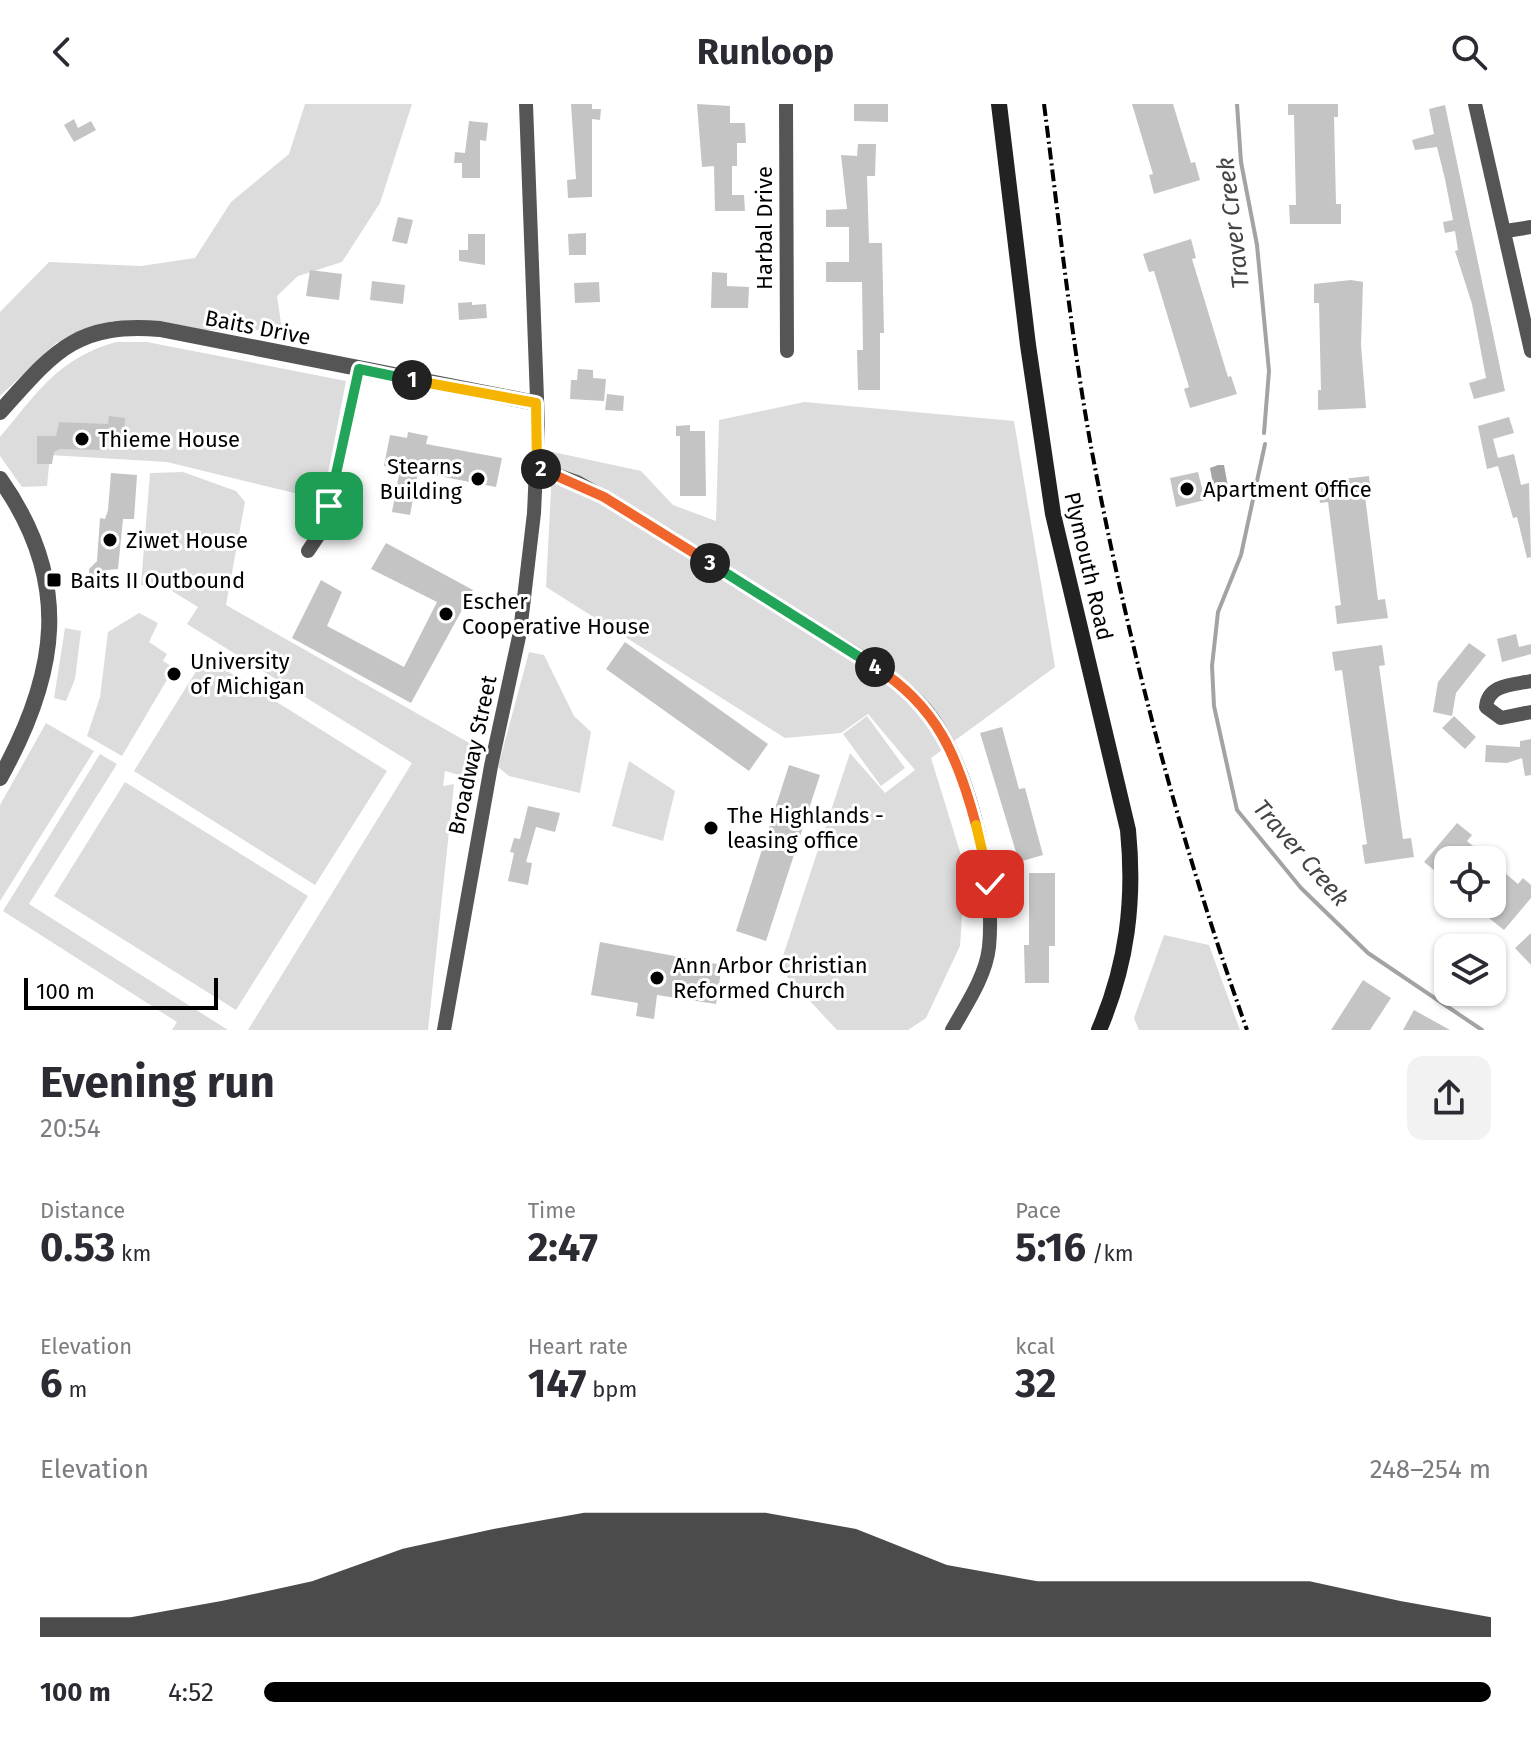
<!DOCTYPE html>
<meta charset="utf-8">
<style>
:root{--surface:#fff;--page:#f2f2f3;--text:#2b2b33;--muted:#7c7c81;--accent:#000}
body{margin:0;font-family:"Fira Sans",sans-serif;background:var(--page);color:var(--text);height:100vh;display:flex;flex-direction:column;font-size:30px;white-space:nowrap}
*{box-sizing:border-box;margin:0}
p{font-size:26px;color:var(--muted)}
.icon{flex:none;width:44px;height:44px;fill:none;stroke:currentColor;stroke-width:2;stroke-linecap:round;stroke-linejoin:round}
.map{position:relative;height:926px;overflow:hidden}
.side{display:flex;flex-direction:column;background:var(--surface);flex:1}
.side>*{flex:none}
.buttons{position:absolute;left:1434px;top:742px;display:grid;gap:16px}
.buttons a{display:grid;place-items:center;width:72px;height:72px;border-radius:16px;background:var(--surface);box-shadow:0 2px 6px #0004;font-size:40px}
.scale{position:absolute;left:24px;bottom:20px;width:194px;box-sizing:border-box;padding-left:8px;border:4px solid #000;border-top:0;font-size:22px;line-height:28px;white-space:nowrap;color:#000;-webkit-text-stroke:6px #fff;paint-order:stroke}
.pin{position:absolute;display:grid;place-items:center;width:68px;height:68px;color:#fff;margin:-34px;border-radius:16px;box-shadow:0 4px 12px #0006}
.km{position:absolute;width:40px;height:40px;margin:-20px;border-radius:50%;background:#222;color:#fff;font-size:22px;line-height:40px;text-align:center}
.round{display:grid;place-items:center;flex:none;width:84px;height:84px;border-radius:16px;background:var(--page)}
.headline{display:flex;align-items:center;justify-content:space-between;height:136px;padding:0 40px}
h1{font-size:44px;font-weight:700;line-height:60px}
.figures{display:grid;grid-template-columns:repeat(3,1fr);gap:12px;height:136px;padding:8px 40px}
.figures div{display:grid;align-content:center}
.figures b{font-size:40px;font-weight:700}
.figures small{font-size:22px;font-weight:400}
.figures p{font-size:22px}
.chart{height:224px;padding:16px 40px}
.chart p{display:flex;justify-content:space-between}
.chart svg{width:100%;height:144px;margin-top:8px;fill:var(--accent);opacity:.7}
ul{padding:0 40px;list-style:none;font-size:26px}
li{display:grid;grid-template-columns:128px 96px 1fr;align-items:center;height:60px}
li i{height:20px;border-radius:10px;background:var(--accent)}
header{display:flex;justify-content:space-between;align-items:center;height:104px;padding:0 40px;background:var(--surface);font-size:36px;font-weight:700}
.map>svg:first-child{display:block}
.green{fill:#dcdcdc}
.water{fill:#a3a3a3}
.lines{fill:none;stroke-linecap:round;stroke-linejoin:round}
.stream{stroke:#a3a3a3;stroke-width:4}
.building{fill:#c4c4c4}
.minor{stroke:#555;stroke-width:14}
.tertiary{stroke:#555;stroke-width:16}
.secondary{stroke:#222;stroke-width:16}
.rail{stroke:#000;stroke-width:4;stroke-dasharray:12 4 2 4;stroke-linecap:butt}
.split-1-casing{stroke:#fff;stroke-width:16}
.split-2-casing{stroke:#fff;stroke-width:16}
.split-3-casing{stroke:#fff;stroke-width:16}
.split-4-casing{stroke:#fff;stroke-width:16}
.split-5-casing{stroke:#fff;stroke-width:16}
.split-6-casing{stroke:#fff;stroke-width:16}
.split-1{stroke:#22a559;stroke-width:10}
.split-2{stroke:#f5b400;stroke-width:10}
.split-3{stroke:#f0652b;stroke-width:10}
.split-4{stroke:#22a559;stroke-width:10}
.split-5{stroke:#f0652b;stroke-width:10}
.split-6{stroke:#f5b400;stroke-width:10}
.poi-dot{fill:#000;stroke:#fff;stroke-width:3}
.labels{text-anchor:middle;stroke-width:6;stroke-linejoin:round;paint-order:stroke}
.street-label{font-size:22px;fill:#000;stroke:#fff}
.poi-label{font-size:22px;fill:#000;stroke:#fff;text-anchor:start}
.water-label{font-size:24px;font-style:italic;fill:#444;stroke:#fff}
</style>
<header><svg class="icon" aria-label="back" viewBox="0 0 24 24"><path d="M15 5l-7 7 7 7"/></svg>Runloop<svg class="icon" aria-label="search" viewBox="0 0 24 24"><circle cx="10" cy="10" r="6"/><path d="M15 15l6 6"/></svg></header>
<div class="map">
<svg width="1531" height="926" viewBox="0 0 1531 926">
<rect width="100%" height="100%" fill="#fff"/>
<path class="green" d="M 305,0 L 412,0 L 380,99 L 342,158 L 298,172 L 277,192 L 282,226 L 203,226 L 112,217 L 56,239 L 0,292 L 0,208 L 49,158 L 141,162 L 195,154 L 231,98 L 289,50 Z
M 116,238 L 147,238 L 346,277 L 323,396 L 167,358 L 50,351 L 47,382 L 22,383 L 0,352 L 0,333 C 38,288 57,255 116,238 Z
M 804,298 L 1014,317 L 1055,563 L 931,654 L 965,764 L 960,842 L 926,914 L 908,926 L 837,926 L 779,864 L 850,649 L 885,689 L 915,666 L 868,610 L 841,629 L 785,634 L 546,483 L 553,348 L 641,367 L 673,401 L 716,417 L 719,316 Z
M 183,368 L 236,387 L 245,398 L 226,501 L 471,640 L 466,673 L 445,667 L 443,682 L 454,680 L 428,926 L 248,926 L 412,659 L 187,520 L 198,503 L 172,487 L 141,481 L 150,369 Z
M 139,509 L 158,519 L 149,538 L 167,550 L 163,557 L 174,564 L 122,652 L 87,632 L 100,593 L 108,528 Z
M 65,524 L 81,527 L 75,575 L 66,597 L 54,594 Z
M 529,548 L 544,551 L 574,612 L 591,628 L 580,689 L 509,672 L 498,663 Z
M 205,553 L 387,667 L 315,781 L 134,667 Z
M 867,612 L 905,664 L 881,682 L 843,630 Z
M 46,619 L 94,647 L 0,797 L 0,701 Z
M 100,650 L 117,660 L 29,800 L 228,926 L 172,926 L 177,918 L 3,807 Z
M 629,657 L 675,687 L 663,737 L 612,722 Z
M 125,678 L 308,792 L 236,906 L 54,792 Z
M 1164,831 L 1209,841 L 1240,926 L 1139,926 L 1134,914 Z"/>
<path class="water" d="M 1218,361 L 1224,361 L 1230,393 L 1216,396 L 1210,364 Z"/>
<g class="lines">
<path class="stream" d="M 1237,0 L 1241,58 L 1257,141 L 1269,267 L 1264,329
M 1265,340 L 1241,451 L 1218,508 L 1212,562 L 1214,602 L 1237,706 L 1301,784 L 1368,849 L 1482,926"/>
</g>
<path class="building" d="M 571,0 L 592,0 L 592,5 L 601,5 L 600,16 L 592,15 L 592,93 L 568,94 L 567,76 L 576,75 Z
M 697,0 L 730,2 L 730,19 L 745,19 L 746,39 L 737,39 L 737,62 L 732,62 L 732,91 L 744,91 L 745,107 L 715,107 L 714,62 L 702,63 Z
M 854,0 L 888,0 L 888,18 L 854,17 Z
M 1132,0 L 1173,0 L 1191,59 L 1195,58 L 1200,76 L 1154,90 L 1149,71 L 1153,70 Z
M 1288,0 L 1338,0 L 1338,13 L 1334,13 L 1336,100 L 1341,100 L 1341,120 L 1290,120 L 1289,101 L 1296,101 L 1294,11 L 1288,11 Z
M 1445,1 L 1505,287 L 1474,295 L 1469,279 L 1486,274 L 1472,200 L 1455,147 L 1458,146 L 1455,127 L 1445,129 L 1443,118 L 1453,116 L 1445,75 L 1437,43 L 1415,46 L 1412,36 L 1434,30 L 1429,5 Z
M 74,15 L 78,24 L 91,17 L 96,26 L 74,38 L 64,21 Z
M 469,17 L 488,19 L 486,37 L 480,36 L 480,74 L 462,74 L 462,59 L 454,59 L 455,48 L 465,49 Z
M 858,40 L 876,40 L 875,72 L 867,72 L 869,139 L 882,139 L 884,229 L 880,229 L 880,286 L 858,286 L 857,246 L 863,246 L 862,178 L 826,178 L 826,158 L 849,158 L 849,123 L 826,123 L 826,106 L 847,105 L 841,51 L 857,52 Z
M 398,113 L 413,116 L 407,140 L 392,137 Z
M 586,129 L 586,151 L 569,151 L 568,130 Z
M 468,130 L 485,130 L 485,161 L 459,157 L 459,146 L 468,146 Z
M 1191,135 L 1196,154 L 1192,155 L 1228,273 L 1231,272 L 1237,290 L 1190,304 L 1184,285 L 1189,283 L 1154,167 L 1149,168 L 1143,150 Z
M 310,166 L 342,170 L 339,196 L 306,192 Z
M 712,168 L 727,169 L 727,182 L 749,183 L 748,204 L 711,204 Z
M 1351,176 L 1363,178 L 1361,241 L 1366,304 L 1318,306 L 1318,286 L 1321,286 L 1319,199 L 1314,199 L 1314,180 Z
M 372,177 L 405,181 L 403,200 L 370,196 Z
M 599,178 L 600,198 L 575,199 L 574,179 Z
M 472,198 L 472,201 L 486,200 L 487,214 L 459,216 L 458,199 Z
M 578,265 L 593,266 L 593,274 L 606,275 L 604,297 L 570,295 L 571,276 L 577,276 Z
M 607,290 L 624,292 L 623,307 L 605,306 Z
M 109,312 L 125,314 L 124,340 L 109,338 L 109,343 L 102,342 L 102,346 L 60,345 L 54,348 L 52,360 L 37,360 L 37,332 L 56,332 L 59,318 L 108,320 Z
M 1509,313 L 1514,329 L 1493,335 L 1498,354 L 1514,350 L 1521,381 L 1529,379 L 1531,453 L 1527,454 L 1517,413 L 1513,414 L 1498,362 L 1487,365 L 1478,322 Z
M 690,321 L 690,327 L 705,327 L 706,392 L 680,392 L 680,332 L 676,332 L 676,322 Z
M 408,328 L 428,332 L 426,340 L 502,354 L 496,383 L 418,368 L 410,411 L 392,408 L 400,365 L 384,362 L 390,331 L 407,334 Z
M 1198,368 L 1205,396 L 1176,403 L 1170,374 Z
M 111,369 L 137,371 L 134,415 L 123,415 L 118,465 L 107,466 L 106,481 L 89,481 L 89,465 L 97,457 L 100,414 L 105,415 L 108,406 Z
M 1369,372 L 1371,391 L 1365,392 L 1378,496 L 1385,495 L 1388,514 L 1337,520 L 1335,502 L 1341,501 L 1328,398 L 1320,399 L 1317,378 Z
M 386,439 L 473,486 L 411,599 L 292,534 L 321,476 L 342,488 L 327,522 L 404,563 L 437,498 L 371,465 Z
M 1516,530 L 1519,543 L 1531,540 L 1531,550 L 1502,558 L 1497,535 Z
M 625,538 L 768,640 L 749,667 L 606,565 Z
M 1469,539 L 1486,551 L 1456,589 L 1452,612 L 1433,608 L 1438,578 Z
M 1382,541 L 1385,561 L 1379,562 L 1403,735 L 1411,734 L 1414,753 L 1365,760 L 1362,741 L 1367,740 L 1342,566 L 1335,567 L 1332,548 Z
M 1454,612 L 1476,633 L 1465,645 L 1442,624 Z
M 1002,623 L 1019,685 L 1025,684 L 1043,751 L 1019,758 L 980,629 Z
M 1531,635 L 1531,671 L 1525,672 L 1522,654 L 1507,659 L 1485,658 L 1486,641 L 1520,643 L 1520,637 Z
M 789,661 L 820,671 L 766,837 L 736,827 Z
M 528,702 L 560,709 L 555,728 L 536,723 L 526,758 L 532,759 L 528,781 L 508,777 L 514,749 L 510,748 L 514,734 L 520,735 Z
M 1457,719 L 1472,731 L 1467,737 L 1490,756 L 1448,756 L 1448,769 L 1444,765 L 1439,770 L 1424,758 Z
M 1492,758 L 1518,780 L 1523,774 L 1531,781 L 1531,794 L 1504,826 L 1489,814 L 1494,808 Z
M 1029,769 L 1055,769 L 1055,842 L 1049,842 L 1049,879 L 1025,879 L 1024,841 L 1029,841 Z
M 1531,829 L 1531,861 L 1515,844 Z
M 600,838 L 722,861 L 716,900 L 657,891 L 654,915 L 636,912 L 638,899 L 591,891 Z
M 1363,876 L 1391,894 L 1370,926 L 1331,926 Z
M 1414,906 L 1450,926 L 1403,926 Z"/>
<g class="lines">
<path class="minor" d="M 786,0 L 787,247
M 1475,0 L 1531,247
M 1506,127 L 1531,123
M 537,364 L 577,378 L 604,393 C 671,435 738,477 805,519 C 844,543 887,565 919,598 C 968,647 996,776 989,843 C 986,872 966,901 952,926
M 308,447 L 324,423 L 359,265
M 1531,577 C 1513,581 1488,580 1486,603 L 1501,614 L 1531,608
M 444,926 L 491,662 L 520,528 L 534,409 L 538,321 L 526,0"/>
<path class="tertiary" d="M 0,308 C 53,249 75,218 160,225 L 536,299
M 0,375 C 73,478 58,570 0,674"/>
<path class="secondary" d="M 999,0 L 1028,241 L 1053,410 L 1128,726 C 1135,797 1127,861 1099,926"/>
<path class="rail" d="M 1044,0 C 1059,116 1071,233 1092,348 C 1129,544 1180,738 1247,926"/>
</g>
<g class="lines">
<g class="split-1-casing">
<path id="split-1" d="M 329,402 L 359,265 L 412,276"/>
</g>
<g class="split-2-casing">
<path id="split-2" d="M 412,276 L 536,299 L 537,364 L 541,365"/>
</g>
<g class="split-3-casing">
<path id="split-3" d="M 541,365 L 604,393 L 710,459"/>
</g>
<g class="split-4-casing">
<path id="split-4" d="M 710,459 L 875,563"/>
</g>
<g class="split-5-casing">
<path id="split-5" d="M 875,563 C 937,602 958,653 976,721"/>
</g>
<g class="split-6-casing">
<path id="split-6" d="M 976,721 L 990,780"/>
</g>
<use href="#split-1" class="split-1"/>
<use href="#split-2" class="split-2"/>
<use href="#split-3" class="split-3"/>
<use href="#split-4" class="split-4"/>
<use href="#split-5" class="split-5"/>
<use href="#split-6" class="split-6"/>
</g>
<g class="poi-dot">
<circle cx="82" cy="335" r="8"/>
<circle cx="478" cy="375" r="8"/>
<circle cx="1187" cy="385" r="8"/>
<circle cx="110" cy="436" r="8"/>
<rect x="46" y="468" width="16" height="16" rx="4"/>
<circle cx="446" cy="510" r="8"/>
<circle cx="174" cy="570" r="8"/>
<circle cx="711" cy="724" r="8"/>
<circle cx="657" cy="874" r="8"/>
</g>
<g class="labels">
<g class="street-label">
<text transform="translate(764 124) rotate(-90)" y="8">Harbal Drive</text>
<text transform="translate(258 223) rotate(11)" y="8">Baits Drive</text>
<text transform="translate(1089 462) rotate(77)" y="8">Plymouth Road</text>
<text transform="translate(472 651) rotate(-78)" y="8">Broadway Street</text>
</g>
<g class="poi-label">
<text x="98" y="343">Thieme House</text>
<text x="462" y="370" text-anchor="end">Stearns<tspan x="462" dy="25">Building</tspan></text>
<text x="1203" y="393">Apartment Office</text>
<text x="126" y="444">Ziwet House</text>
<text x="70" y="484">Baits II Outbound</text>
<text x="462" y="505">Escher<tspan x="462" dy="25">Cooperative House</tspan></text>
<text x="190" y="565">University<tspan x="190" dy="25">of Michigan</tspan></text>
<text x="727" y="719">The Highlands -<tspan x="727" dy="25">leasing office</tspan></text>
<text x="673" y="869">Ann Arbor Christian<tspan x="673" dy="25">Reformed Church</tspan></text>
</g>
<g class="water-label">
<text transform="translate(1233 119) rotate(-97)" y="8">Traver Creek</text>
<text transform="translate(1301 749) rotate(49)" y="8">Traver Creek</text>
</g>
</g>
</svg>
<div class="buttons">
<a><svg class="icon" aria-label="locate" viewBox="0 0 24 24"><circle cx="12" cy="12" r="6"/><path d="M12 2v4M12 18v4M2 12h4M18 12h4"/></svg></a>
<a><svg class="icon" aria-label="layers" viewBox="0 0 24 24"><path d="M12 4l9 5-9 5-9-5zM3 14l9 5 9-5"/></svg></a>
</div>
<div class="scale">100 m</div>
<div class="pin" style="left:329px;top:402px;background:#1e9e55"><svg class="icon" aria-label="arrive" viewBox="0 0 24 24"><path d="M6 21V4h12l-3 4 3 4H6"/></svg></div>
<div class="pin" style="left:990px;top:780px;background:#d93025"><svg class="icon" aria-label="check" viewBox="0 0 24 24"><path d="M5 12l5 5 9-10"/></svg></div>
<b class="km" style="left:412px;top:276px">1</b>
<b class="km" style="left:541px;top:365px">2</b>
<b class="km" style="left:710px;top:459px">3</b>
<b class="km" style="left:875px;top:563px">4</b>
</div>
<section class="side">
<div class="headline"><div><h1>Evening run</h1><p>20:54</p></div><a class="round"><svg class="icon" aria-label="share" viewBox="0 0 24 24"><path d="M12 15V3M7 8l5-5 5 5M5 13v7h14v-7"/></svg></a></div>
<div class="figures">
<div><p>Distance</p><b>0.53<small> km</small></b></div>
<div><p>Time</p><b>2:47</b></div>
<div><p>Pace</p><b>5:16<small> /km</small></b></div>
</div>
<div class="figures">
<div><p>Elevation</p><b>6<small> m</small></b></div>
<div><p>Heart rate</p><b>147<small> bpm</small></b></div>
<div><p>kcal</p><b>32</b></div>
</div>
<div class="chart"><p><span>Elevation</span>248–254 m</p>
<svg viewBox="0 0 160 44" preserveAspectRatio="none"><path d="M0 44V38L10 38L20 33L30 27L40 17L50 11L60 6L70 6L80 6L90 11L100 22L110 27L120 27L130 27L140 27L150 33L160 38V44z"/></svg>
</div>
<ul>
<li><b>100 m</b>4:52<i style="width:100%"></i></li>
</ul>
</section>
